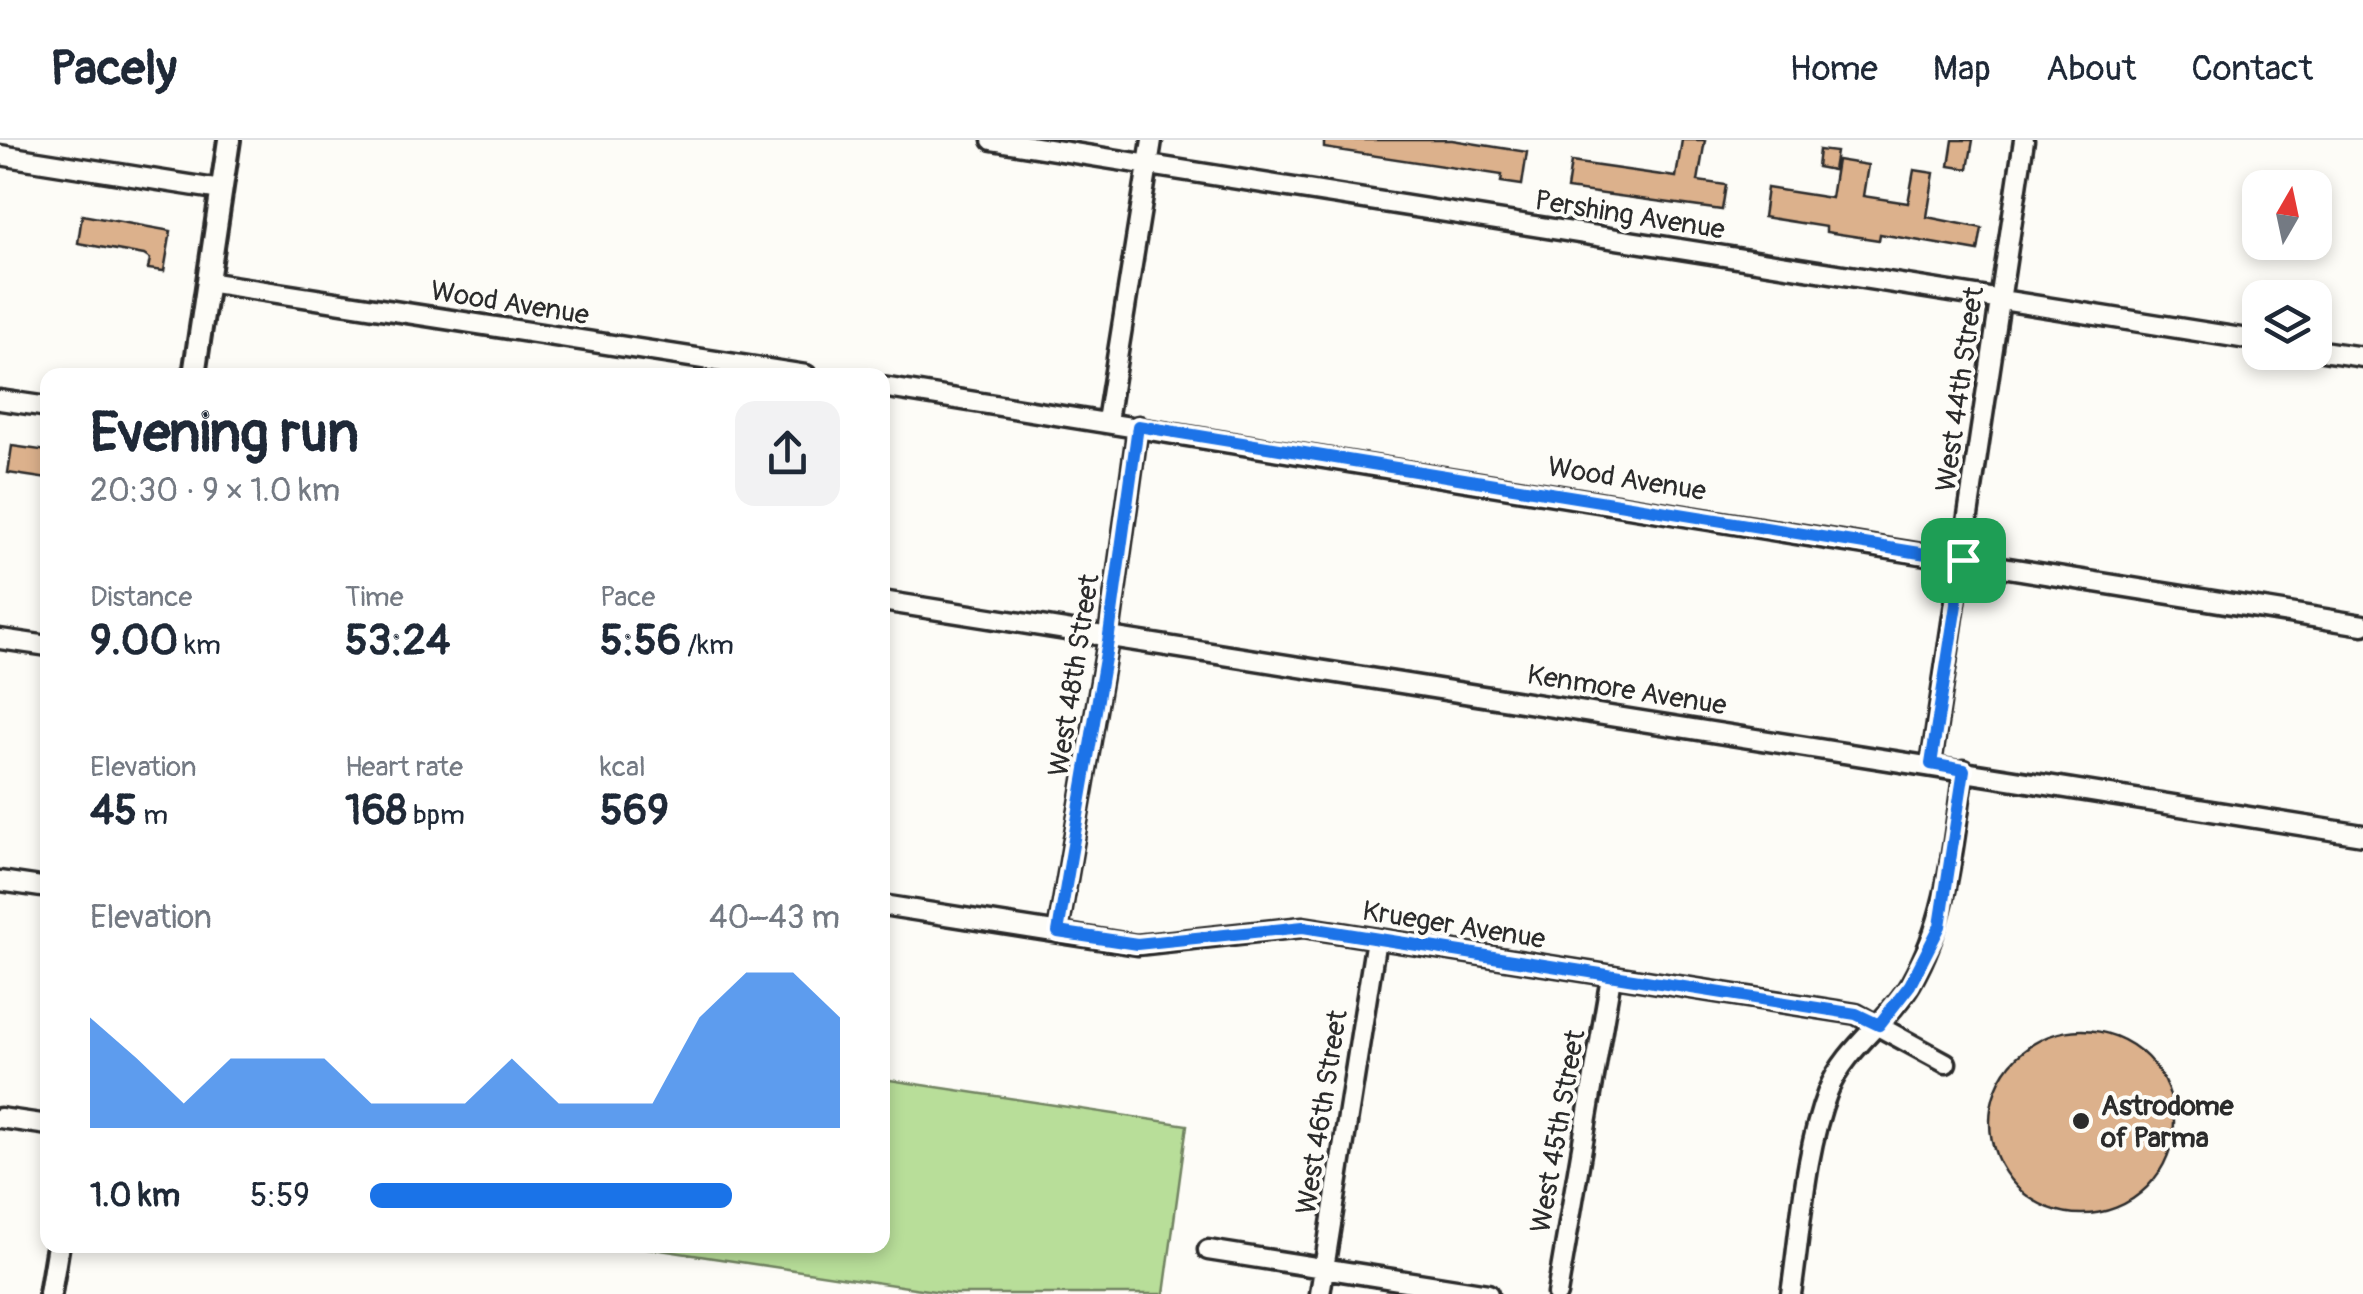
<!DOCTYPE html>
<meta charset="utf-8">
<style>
:root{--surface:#fff;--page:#f2f2f3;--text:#1f2937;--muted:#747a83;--line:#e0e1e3;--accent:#1a73e8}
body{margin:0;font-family:Pangolin,sans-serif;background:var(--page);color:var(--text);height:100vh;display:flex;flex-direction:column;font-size:38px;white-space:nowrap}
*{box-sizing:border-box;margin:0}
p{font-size:32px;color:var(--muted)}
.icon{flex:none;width:55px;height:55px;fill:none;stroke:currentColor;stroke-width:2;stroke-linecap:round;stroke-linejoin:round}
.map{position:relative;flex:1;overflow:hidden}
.sheet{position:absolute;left:40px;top:228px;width:850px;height:885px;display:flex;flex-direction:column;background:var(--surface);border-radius:20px;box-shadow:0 5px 15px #0003}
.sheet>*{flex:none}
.needle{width:65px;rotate:9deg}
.tools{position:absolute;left:2242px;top:30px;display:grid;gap:20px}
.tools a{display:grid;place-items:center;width:90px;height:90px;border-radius:20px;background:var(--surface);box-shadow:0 5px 15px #0003;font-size:50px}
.pin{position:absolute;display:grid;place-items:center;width:85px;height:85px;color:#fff;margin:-42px;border-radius:20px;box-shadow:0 5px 15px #0006}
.round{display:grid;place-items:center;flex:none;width:105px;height:105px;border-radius:20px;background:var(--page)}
.overview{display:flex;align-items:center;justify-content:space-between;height:170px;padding:0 50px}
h1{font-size:55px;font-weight:700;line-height:75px}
.metrics{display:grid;grid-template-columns:repeat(3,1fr);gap:15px;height:170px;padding:10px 50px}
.metrics div{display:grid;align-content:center}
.metrics b{font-size:42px;font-weight:700}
.metrics small{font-size:28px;font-weight:400}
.metrics p{font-size:28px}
.chart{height:280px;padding:20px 50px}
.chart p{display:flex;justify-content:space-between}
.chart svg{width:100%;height:180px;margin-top:10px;fill:var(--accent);opacity:.7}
ul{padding:0 50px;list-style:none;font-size:32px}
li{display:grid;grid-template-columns:160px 120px 1fr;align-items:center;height:75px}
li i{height:25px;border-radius:12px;background:var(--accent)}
header{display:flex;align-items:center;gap:60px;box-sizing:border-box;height:140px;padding:0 50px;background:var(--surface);border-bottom:2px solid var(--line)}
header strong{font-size:48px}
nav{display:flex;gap:55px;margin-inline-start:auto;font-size:35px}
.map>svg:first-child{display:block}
.green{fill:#b8de99;stroke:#728462;stroke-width:2.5}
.building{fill:#dcb18c;stroke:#2b2b2b;stroke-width:2.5}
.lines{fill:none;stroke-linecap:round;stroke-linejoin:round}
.minor-casing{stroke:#2b2b2b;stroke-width:25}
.tertiary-casing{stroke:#2b2b2b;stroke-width:28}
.minor{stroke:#fdfcf7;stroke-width:18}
.tertiary{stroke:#fdfcf7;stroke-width:20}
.route-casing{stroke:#fff;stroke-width:20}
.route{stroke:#1a73e8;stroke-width:12}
.poi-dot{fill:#2b2b2b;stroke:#fdfcf7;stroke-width:4}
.labels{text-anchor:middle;stroke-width:8;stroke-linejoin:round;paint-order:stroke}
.street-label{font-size:28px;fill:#2b2b2b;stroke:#fdfcf7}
.poi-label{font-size:28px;font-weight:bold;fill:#2b2b2b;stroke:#fdfcf7;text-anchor:start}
</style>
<header>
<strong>Pacely</strong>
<nav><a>Home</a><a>Map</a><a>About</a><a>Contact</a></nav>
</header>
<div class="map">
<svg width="2363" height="1154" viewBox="0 0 2363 1154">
<rect width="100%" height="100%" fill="#fdfcf7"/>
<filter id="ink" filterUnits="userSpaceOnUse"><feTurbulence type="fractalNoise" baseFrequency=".01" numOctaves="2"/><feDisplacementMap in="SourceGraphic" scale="20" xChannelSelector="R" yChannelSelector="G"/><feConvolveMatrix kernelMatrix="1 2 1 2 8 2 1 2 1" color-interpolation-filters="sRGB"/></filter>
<g filter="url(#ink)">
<path class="green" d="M 883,939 L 1187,985 L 1164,1154 L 954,1154 L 627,1105 L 882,1105 Z"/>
<path class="building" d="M 1324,0 L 1452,0 L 1527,12 L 1522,45 L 1501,42 L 1502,35 L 1324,8 Z
M 1682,0 L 1705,0 L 1698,41 L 1726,45 L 1722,70 L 1567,49 L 1571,22 L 1676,37 Z
M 1953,0 L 1973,0 L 1968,29 L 1949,26 Z
M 1819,10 L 1836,12 L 1833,30 L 1817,27 Z
M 1837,20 L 1868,25 L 1863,56 L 1908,63 L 1914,30 L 1934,33 L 1927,77 L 1982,88 L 1978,111 L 1880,94 L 1879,100 L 1846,95 L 1826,92 L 1826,87 L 1763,77 L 1767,48 L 1831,58 Z
M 82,75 L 171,91 L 164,131 L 148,129 L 150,119 L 144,115 L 78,103 Z
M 12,306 L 48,311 L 48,339 L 8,333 Z
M1990 982a92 92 0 1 1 184 0a92 92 0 1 1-184 0Z"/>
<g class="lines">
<g class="minor-casing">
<path id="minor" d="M 992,0 L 2260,201
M 0,15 L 221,50
M 207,142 L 806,235
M 2315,210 L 2363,217
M 882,247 L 2363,485
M 0,260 L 48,267
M 1107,281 L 1152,0
M 882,461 L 2363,695
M 0,499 L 48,506
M 1931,624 L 2024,0
M 0,741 L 48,748
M 882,765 L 1137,805 L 1303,787 L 1856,874 L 1946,923
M 1058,792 L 1109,495 L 1138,286
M 0,978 L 48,985
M 1208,1110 L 1488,1154
M 1320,1154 L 1376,799
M 1557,1154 L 1611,837
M 1791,1154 C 1801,1089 1804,1013 1828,951 C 1845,908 1888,882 1911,843 C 1949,777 1953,703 1964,630"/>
</g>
<g class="tertiary-casing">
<path id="tertiary" d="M 194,235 L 229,0
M 50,1154 L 58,1105"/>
</g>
<use href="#minor" class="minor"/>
<use href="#tertiary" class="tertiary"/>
</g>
</g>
<g class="lines" filter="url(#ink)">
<g class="route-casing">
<path id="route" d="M 1138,286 L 1963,420 L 1931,624 L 1964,630 L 1940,786 L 1910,845 L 1879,885 L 1856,874 L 1303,787 L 1137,804 L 1058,792 L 1109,495 Z"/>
</g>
<use href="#route" class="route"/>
</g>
<circle class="poi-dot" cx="2081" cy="981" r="10"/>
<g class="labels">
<g class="street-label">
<text transform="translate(1630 74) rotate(9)" y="10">Pershing Avenue</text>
<text transform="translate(510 162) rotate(9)" y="10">Wood Avenue</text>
<text transform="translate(1959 249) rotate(-82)" y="10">West 44th Street</text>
<text transform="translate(1627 338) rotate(9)" y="10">Wood Avenue</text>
<text transform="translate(1073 535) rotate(-81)" y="10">West 48th Street</text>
<text transform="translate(1627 549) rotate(9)" y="10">Kenmore Avenue</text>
<text transform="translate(1454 784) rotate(9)" y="10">Krueger Avenue</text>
<text transform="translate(1321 972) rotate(-81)" y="10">West 46th Street</text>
<text transform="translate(1557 991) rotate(-80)" y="10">West 45th Street</text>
</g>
<g class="poi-label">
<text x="2101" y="975">Astrodome<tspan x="2101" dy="32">of Parma</tspan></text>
</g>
</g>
</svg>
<div class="tools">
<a><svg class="needle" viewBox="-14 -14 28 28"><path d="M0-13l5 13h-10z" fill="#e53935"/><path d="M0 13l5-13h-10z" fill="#747a83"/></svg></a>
<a><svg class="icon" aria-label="layers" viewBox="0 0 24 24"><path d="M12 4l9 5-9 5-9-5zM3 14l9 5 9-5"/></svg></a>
</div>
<div class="pin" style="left:1963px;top:420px;background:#1e9e55"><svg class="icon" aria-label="arrive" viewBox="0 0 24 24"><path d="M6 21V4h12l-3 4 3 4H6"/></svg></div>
<section class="sheet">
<div class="overview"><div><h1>Evening run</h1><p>20:30 · 9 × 1.0 km</p></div><a class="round"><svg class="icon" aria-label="share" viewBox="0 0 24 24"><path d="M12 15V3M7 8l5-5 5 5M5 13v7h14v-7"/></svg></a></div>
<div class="metrics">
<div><p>Distance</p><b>9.00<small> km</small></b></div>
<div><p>Time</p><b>53:24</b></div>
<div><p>Pace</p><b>5:56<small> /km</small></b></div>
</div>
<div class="metrics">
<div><p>Elevation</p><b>45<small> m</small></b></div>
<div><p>Heart rate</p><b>168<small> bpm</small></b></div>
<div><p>kcal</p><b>569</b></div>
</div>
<div class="chart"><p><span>Elevation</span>40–43 m</p>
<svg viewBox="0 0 160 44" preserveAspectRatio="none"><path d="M0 44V17L10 27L20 38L30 27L40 27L50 27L60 38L70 38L80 38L90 27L100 38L110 38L120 38L130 17L140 6L150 6L160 17V44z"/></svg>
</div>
<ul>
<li><b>1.0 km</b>5:59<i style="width:77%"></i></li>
</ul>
</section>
</div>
